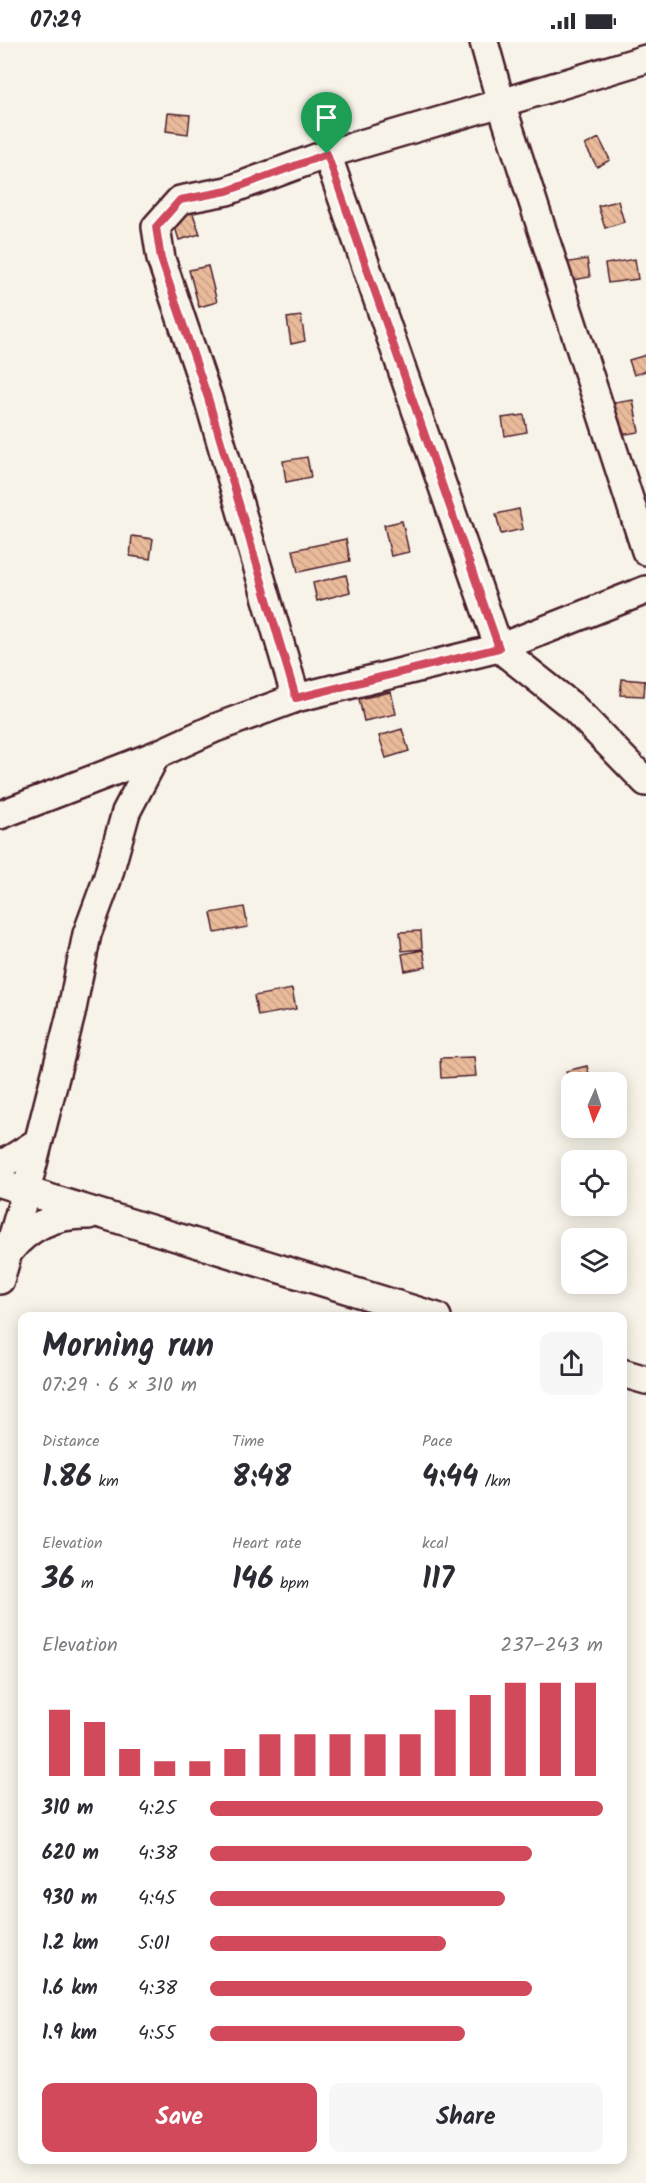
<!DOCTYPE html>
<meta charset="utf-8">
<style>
:root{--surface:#fff;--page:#f7f7f7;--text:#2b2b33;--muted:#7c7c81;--accent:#d1495b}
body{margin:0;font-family:Kalam,sans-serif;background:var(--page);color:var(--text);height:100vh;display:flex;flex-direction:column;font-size:22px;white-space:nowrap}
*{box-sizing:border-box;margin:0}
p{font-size:20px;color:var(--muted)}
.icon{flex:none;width:33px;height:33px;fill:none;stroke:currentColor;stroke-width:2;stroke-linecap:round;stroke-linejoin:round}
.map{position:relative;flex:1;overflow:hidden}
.sheet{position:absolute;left:18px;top:1270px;width:609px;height:852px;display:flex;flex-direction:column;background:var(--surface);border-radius:12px;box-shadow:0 3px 15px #0003}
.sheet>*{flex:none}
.needle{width:39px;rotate:183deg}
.fabs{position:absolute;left:561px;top:1030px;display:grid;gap:12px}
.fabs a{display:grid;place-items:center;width:66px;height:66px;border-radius:12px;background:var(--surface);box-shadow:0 3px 15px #0003;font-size:30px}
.pin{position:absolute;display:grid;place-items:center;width:51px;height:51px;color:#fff;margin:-62px -26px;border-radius:50% 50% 50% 0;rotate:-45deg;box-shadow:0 0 6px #0007}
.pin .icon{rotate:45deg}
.round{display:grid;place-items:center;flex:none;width:63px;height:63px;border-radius:12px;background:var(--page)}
.headline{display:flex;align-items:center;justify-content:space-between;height:102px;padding:0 24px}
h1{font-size:33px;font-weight:800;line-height:45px}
.stats{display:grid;grid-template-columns:repeat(3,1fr);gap:9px;height:102px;padding:6px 24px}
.stats div{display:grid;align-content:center}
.stats b{font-size:30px;font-weight:800}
.stats small{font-size:16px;font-weight:400}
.stats p{font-size:16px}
.chart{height:168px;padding:12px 24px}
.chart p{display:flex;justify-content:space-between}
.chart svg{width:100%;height:108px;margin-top:6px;stroke:var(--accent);stroke-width:6}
.cta{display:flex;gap:12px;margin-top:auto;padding:12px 24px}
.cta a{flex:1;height:69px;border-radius:12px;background:var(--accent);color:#fff;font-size:24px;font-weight:800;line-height:69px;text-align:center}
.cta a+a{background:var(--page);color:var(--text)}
ul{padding:0 24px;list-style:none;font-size:20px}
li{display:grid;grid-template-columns:96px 72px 1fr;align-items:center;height:45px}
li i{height:15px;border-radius:8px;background:var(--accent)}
.status{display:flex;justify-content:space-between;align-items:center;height:42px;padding:0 30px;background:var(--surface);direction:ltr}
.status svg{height:16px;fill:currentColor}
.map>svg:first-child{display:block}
.building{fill:url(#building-back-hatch);stroke:#4a1f2b;stroke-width:1.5}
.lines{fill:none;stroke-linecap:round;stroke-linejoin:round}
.street-casing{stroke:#4a1f2b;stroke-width:32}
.street{stroke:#f7f3e8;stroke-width:27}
.route-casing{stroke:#fff;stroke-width:12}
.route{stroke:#d1495b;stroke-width:8}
</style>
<div class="status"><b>07:29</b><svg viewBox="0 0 49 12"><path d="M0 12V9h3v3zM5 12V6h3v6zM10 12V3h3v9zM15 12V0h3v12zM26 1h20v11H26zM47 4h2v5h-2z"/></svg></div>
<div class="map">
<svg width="646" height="2141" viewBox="0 0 646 2141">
<defs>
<pattern id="building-back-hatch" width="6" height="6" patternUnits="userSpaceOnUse" patternTransform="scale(1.5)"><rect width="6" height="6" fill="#eabb9b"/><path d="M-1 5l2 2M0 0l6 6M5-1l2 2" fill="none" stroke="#caa086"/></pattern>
</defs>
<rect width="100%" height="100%" fill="#f7f3e8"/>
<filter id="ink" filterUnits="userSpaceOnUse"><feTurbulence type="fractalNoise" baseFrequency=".0167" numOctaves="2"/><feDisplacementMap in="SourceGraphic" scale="12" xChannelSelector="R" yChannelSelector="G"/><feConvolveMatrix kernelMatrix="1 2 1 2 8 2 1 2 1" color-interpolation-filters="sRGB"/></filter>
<g filter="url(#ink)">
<path class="building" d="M 168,71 L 190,73 L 188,92 L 166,89 Z
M 599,96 L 610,118 L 597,125 L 585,103 Z
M 618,159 L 624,180 L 605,186 L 598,164 Z
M 192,169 L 200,192 L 179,198 L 172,175 Z
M 587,217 L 590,235 L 568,239 L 564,221 Z
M 635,217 L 638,237 L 608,241 L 605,222 Z
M 208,224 L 217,260 L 199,265 L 189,228 Z
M 301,274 L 305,299 L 291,302 L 287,276 Z
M 646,313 L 646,329 L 634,333 L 629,318 Z
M 633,358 L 639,390 L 620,393 L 614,361 Z
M 524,373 L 527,390 L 505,394 L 502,376 Z
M 307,415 L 311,435 L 286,440 L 283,419 Z
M 519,467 L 523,487 L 501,492 L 496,472 Z
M 402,479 L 409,510 L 391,514 L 384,483 Z
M 132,494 L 153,497 L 150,517 L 130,514 Z
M 346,497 L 350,519 L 298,530 L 293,508 Z
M 346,533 L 350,550 L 317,559 L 313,541 Z
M 622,637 L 645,639 L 644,654 L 620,653 Z
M 391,650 L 396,672 L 364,679 L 359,657 Z
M 402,687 L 409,709 L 386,716 L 379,694 Z
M 244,865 L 248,885 L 215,891 L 211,871 Z
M 421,889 L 422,907 L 402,909 L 400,890 Z
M 423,908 L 426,925 L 405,929 L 402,912 Z
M 292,947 L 296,967 L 258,974 L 254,954 Z
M 474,1015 L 476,1034 L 441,1036 L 440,1016 Z
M 587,1024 L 591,1041 L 572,1041 L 571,1050 L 566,1029 Z"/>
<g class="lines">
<g class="street-casing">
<path id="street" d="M 484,0 L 501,61 L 646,509
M 327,112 L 499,606 L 572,664 L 646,740
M 296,656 L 208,356 L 161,217 L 156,185 L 180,158 L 227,149 L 327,112 L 501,61 L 646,17
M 0,773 L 156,713
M 0,1121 L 8,1119 L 38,1100
M 0,1141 L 437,1275
M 10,1208 C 30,1183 57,1172 89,1173
M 0,1238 L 26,1149 L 71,972 L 87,892 L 107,838 L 126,770 L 156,713 L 215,686 L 296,656 L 499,606 L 646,548
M 622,1331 L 646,1338"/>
</g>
<use href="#street" class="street"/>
</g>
</g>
<g class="lines" filter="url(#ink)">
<g class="route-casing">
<path id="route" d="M 327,112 L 499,606 L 296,656 L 208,356 L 161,217 L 156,185 L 180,158 L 227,149 Z"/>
</g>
<use href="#route" class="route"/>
</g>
</svg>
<div class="fabs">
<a><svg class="needle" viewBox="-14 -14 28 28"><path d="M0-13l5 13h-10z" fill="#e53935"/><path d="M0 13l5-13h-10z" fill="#7c7c81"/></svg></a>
<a><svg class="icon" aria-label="locate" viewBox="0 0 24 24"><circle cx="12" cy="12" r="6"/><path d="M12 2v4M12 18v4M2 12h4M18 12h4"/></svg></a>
<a><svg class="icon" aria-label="layers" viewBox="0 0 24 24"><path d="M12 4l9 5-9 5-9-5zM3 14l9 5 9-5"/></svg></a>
</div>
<div class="pin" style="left:327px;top:112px;background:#1e9e55"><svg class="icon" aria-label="arrive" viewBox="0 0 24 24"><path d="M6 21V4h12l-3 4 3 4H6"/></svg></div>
<section class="sheet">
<div class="headline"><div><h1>Morning run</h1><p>07:29 · 6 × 310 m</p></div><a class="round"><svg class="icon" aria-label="share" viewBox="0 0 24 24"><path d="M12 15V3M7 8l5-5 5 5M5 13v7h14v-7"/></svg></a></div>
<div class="stats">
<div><p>Distance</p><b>1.86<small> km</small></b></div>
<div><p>Time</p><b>8:48</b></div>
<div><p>Pace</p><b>4:44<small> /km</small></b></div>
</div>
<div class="stats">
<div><p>Elevation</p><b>36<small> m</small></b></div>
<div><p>Heart rate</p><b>146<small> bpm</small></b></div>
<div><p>kcal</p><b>117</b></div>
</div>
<div class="chart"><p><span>Elevation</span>237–243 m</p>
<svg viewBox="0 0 160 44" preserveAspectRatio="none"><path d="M5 44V17M15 44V22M25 44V33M35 44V38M45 44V38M55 44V33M65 44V27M75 44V27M85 44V27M95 44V27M105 44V27M115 44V17M125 44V11M135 44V6M145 44V6M155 44V6"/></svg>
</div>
<ul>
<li><b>310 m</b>4:25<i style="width:100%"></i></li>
<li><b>620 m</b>4:38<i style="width:82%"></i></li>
<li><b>930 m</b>4:45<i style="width:75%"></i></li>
<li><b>1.2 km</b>5:01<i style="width:60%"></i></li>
<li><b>1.6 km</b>4:38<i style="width:82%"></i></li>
<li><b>1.9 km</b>4:55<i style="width:65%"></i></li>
</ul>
<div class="cta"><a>Save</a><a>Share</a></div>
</section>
</div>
